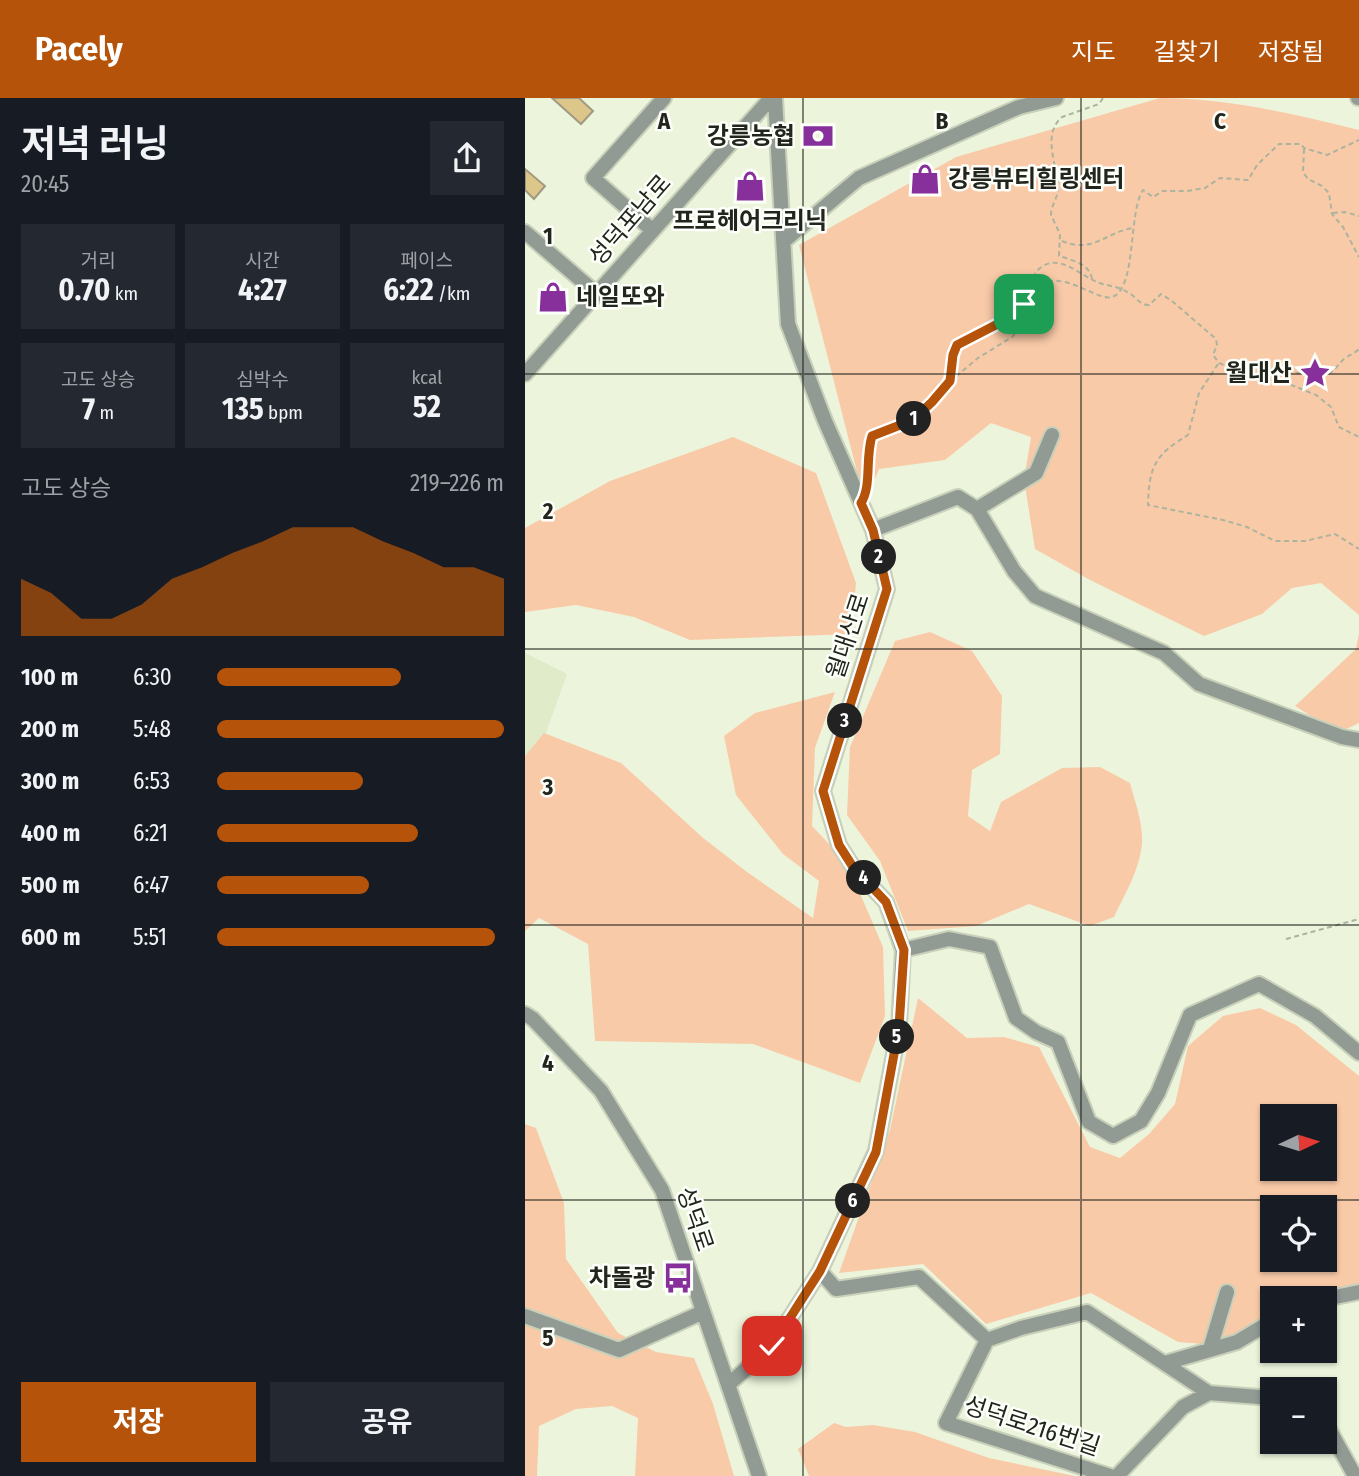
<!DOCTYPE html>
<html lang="ko">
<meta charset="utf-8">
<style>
:root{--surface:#171b24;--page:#242831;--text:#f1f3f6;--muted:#9ea1a6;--accent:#b45309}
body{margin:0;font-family:"Fira Sans Condensed","Noto Sans KR",sans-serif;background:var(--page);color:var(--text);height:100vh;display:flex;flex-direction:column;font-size:26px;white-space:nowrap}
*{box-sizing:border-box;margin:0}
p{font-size:23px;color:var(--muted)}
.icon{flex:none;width:38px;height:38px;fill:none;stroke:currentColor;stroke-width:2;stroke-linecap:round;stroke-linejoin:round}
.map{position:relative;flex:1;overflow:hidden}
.drawer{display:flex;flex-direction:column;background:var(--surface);width:525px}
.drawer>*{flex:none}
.needle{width:46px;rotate:86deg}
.controls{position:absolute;left:735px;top:1006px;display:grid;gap:14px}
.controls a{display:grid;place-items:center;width:77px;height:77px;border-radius:0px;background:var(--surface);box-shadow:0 2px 5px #0004;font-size:35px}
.pin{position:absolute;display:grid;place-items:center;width:60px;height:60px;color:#fff;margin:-30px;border-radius:14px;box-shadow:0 4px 10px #0006}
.km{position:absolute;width:35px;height:35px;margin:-18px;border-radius:50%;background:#222;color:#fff;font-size:19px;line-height:35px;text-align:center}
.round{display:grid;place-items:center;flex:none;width:74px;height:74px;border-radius:0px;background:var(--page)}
.summary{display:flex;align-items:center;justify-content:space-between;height:119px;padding:0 21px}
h1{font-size:38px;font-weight:700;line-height:52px}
.stats{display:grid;grid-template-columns:repeat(3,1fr);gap:10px;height:119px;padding:7px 21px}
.stats div{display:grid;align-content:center;border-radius:0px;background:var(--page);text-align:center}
.stats b{font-size:30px;font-weight:700}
.stats small{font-size:19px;font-weight:400}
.stats p{font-size:19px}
.chart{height:196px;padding:14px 21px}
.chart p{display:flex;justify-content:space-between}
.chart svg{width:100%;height:126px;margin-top:7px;fill:var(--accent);opacity:.7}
.action{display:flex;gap:14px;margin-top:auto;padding:14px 21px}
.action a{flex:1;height:80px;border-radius:0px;background:var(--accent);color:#fff;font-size:28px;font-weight:700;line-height:80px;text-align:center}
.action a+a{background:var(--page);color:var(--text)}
ul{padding:0 21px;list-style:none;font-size:23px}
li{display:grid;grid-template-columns:112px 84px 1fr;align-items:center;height:52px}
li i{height:18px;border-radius:9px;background:var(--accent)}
header{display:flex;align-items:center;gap:42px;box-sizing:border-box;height:98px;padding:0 35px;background:var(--accent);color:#fff}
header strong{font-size:33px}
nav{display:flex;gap:38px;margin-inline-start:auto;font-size:24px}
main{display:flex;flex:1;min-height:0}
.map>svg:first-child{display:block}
.built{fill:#e0ebca}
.green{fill:#f9caa8;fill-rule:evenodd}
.building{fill:#ddc689;stroke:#a29982;stroke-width:2}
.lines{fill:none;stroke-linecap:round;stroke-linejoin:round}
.minor-casing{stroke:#c8d0b9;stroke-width:18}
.path{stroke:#acb39f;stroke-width:2;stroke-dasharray:5 3.5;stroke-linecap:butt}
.minor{stroke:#919b94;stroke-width:14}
.route-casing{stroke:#fff;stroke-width:14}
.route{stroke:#b45309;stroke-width:9}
.grid{fill:none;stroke:#22251c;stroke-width:2;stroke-opacity:0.55}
.labels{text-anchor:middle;stroke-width:5;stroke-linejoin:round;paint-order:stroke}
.poi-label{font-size:24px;font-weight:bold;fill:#22251c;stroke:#fdfffa;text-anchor:end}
.street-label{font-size:24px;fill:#22251c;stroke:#fdfffa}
.grid-label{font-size:23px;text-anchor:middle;font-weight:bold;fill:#22251c;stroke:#fdfffa;stroke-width:5;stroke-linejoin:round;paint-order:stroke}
</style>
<header>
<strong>Pacely</strong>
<nav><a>지도</a><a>길찾기</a><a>저장됨</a></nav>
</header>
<main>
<section class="drawer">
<div class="summary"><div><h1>저녁 러닝</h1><p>20:45</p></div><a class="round"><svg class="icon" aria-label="share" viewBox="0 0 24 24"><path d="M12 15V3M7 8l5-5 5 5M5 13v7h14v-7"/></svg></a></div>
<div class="stats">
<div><p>거리</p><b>0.70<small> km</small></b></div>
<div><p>시간</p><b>4:27</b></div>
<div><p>페이스</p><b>6:22<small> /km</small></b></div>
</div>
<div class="stats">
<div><p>고도 상승</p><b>7<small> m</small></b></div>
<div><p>심박수</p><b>135<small> bpm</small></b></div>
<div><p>kcal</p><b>52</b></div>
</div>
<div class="chart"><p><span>고도 상승</span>219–226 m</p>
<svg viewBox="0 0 160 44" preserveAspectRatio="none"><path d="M0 44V24L10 29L20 38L30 38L40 33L50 24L60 20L70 15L80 11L90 6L100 6L110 6L120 11L130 15L140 20L150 20L160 24V44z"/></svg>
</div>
<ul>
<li><b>100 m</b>6:30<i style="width:64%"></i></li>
<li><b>200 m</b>5:48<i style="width:100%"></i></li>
<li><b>300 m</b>6:53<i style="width:51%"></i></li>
<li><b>400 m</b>6:21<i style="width:70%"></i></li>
<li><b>500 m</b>6:47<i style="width:53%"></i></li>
<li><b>600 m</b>5:51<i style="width:97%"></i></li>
</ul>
<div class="action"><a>저장</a><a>공유</a></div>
</section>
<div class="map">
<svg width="834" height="1378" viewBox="0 0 834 1378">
<rect width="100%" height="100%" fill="#ecf5dc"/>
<path class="built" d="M 0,555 L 42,576 L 13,657 L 0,674 Z"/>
<path class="green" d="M 635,0 C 703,0 768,16 834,32 L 834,517 L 796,485 L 767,490 L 737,516 L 679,538 L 565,482 L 510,451 L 499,381 L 506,339 L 466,325 L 420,362 L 354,371 L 340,405 L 274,147 L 431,59 Z
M 208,339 L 291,375 L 331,485 L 326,536 L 165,542 L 109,519 L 51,507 L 0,514 L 0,430 L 85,383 Z
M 405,534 L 447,553 L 477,598 L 475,656 L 447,672 L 443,718 L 465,733 L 476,704 L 537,670 L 575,669 L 605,685 C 610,704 618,725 617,745 C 615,771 600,796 589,819 L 565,828 L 504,806 L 451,828 L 383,833 L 355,763 L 322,717 L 325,649 L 370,543 Z
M 834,535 L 834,625 L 813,635 L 770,608 L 831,551 Z
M 310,594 L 290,650 L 287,728 L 322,765 L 358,849 L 360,918 L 335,985 L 228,946 L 70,943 L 63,846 L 14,820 L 0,833 L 0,658 L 19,635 L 96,665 L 177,739 L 222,774 L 288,820 L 294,783 L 258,756 L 211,697 L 199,638 L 230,615 Z
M 393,900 L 442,940 L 479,939 L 514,949 L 565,1049 L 595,1060 L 624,1036 L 650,1006 L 663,948 L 698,918 L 735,910 L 771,927 L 834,978 L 834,1197 L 824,1197 L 800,1209 L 800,1200 L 747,1200 L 747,1228 L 717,1249 L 653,1244 L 566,1195 L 461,1226 L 398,1166 L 314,1175 L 365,1032 ZM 747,1018 L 800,1018 L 800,1071 L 747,1071 ZM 747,1110 L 800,1110 L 800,1162 L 747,1162 Z
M 0,1026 L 11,1030 L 39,1105 L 41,1161 L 93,1235 L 131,1254 L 169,1260 L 188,1306 L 209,1378 L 110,1378 L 113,1320 L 87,1308 L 51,1311 L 14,1328 L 12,1378 L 0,1378 Z
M 309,1325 L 321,1329 L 348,1327 L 390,1334 L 464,1360 L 550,1378 L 284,1378 L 273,1351 Z"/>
<path class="building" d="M 27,0 L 54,0 L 68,13 L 56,26 Z
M 0,71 L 20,88 L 9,101 L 0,92 Z"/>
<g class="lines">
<g class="minor-casing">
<path id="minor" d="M 833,0 L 834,0
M 127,132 L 68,80 L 139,0
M 0,134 L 71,195
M 259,143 L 334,80 L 494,9 L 531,0
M 0,276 L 246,0
M 452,411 L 511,375 L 527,337
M 348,432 L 433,399 L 452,411 L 489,473 L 510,498 L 639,555 L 674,586 L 817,639 L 834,642
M 378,852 L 424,841 L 465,849 L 491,920 L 511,934 L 533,944 L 564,1024 L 588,1038 L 616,1023 L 633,995 L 665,917 L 734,886 L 790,918 L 834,955
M 0,916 L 8,921 L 76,993 L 137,1092 L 234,1378
M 295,1173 L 311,1191 L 394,1179 L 462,1242 L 496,1230 L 562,1214 L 684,1295 L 747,1300
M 800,1201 L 834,1194
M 0,1218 L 94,1252 L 178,1214
M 462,1242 L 421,1325 L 585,1378
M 685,1251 L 702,1194
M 640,1265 L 712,1244 L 747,1223
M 204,1286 L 247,1248 L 295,1173 L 351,1053 L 374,929 L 378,852 L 361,804 L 328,769 L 314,747 L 298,693 L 362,491 L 348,432 L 300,323 L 263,226 L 250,0
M 800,1324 L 830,1378
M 592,1378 L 658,1309 L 684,1295"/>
</g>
<path class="path" d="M 779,51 L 778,74 L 783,81 L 797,88 L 804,95 L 807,116 L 818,129 L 834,159
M 808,115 L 820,114 L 834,118
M 537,143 C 568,156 581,134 608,130
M 567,181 C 565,166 547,162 534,158 L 535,136 L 526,117 C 526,107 533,100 533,90 C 533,68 516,37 537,19 L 574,6 L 578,0
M 693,266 L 674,295 L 663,337 C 630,357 624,368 623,407 L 698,422 L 722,429 L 750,443 L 780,443 L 810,436 L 834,451
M 425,282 L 427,257 L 432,247 C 451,235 476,230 493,215 C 507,202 500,179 518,168 C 536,157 555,177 572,184 C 581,188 594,188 602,194 C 611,198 614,207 624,207 L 636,196 L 647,203 L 691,241 L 692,247 L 688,257 L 694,265 L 714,273 L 734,284 L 746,282 L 764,286 L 791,297 L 806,309 L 814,329 L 834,339
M 747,282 C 769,264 778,283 799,278 C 809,275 813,266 820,260 C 825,257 830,255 834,251
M 341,385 L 343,349 L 347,338 L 388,322 L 435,275 L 453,260 L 487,239 L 498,226 L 506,221 L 513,200 L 525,183 C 548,180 575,203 587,199 C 612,191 603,114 618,92 L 628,99 L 638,93 L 662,93 L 680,90 L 695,80 L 723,82 L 732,67 L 754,46 L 776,46 L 779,50 L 802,57 L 834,42
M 761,841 L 834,821"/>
<use href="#minor" class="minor"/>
</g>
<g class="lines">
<g class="route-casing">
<path id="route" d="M 247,1248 L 295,1173 L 351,1054 L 374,929 L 379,852 L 361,804 L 328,769 L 314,747 L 298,693 L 362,491 L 348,432 L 336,405 C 347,388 340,360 347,338 L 388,322 L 407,304 L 425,283 L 428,257 L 432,247 L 492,216 L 499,206"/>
</g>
<use href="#route" class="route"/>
</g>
<path class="grid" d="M 278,0 L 278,1378M 556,0 L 556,1378M 0,276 L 834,276M 0,551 L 834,551M 0,827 L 834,827M 0,1102 L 834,1102"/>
<defs>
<g id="bank-bare" transform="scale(2.415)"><path d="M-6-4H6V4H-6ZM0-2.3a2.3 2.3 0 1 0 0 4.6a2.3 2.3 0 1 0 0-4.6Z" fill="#872f9b" stroke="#fdfffa" stroke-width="2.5" paint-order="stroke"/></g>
<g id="shop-bare" transform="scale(2.415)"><path d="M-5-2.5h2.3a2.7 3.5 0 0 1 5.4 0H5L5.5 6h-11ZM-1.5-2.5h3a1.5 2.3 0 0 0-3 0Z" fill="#872f9b" stroke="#fdfffa" stroke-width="2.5" paint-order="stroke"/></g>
<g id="sight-bare" transform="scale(2.415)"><path d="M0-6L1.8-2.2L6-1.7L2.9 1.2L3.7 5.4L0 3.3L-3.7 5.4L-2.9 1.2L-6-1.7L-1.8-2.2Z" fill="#872f9b" stroke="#fdfffa" stroke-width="2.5" paint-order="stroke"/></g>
<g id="bus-bare" transform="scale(2.415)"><path d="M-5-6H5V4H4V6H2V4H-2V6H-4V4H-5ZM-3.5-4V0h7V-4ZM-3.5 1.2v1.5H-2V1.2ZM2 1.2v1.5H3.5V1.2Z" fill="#872f9b" stroke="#fdfffa" stroke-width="2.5" paint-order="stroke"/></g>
</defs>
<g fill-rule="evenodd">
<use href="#bank-bare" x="293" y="38"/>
<use href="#shop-bare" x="400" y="81"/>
<use href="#shop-bare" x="225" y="88"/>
<use href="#shop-bare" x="28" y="199"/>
<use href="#sight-bare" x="790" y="275"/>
<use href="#bus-bare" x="153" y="1180"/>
</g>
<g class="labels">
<g class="poi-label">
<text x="270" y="46">강릉농협</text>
<text x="423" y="89" text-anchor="start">강릉뷰티힐링센터</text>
<text x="225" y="131" text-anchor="middle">프로헤어크리닉</text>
<text x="51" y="207" text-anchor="start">네일또와</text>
<text x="767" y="283">월대산</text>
<text x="130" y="1188">차돌광</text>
</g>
<g class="street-label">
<text transform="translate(105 122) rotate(-49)" y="8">성덕포남로</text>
<text transform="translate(323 538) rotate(-72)" y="8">월대산로</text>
<text transform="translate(170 1121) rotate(71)" y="8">성덕로</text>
<text transform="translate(507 1328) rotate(18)" y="8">성덕로216번길</text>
</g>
</g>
<g class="grid-label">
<text x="139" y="31">A</text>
<text x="417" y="31">B</text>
<text x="695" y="31">C</text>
<text x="23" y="146">1</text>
<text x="23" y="421">2</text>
<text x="23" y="697">3</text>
<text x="23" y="973">4</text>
<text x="23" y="1248">5</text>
</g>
</svg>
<div class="controls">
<a><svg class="needle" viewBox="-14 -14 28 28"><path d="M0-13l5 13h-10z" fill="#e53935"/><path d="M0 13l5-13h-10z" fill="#9ea1a6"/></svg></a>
<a><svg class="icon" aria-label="locate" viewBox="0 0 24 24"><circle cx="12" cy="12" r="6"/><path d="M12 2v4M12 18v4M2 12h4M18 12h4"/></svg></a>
<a>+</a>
<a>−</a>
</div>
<div class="pin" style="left:499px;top:206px;background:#1e9e55"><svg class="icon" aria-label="arrive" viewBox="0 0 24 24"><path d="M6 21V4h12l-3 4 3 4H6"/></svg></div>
<div class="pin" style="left:247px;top:1248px;background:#d93025"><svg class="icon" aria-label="check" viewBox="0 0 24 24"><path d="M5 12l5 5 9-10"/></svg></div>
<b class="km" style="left:389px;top:321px">1</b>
<b class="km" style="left:354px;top:459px">2</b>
<b class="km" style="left:320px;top:623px">3</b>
<b class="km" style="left:339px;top:780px">4</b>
<b class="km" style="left:372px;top:939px">5</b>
<b class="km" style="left:328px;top:1103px">6</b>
</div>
</main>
